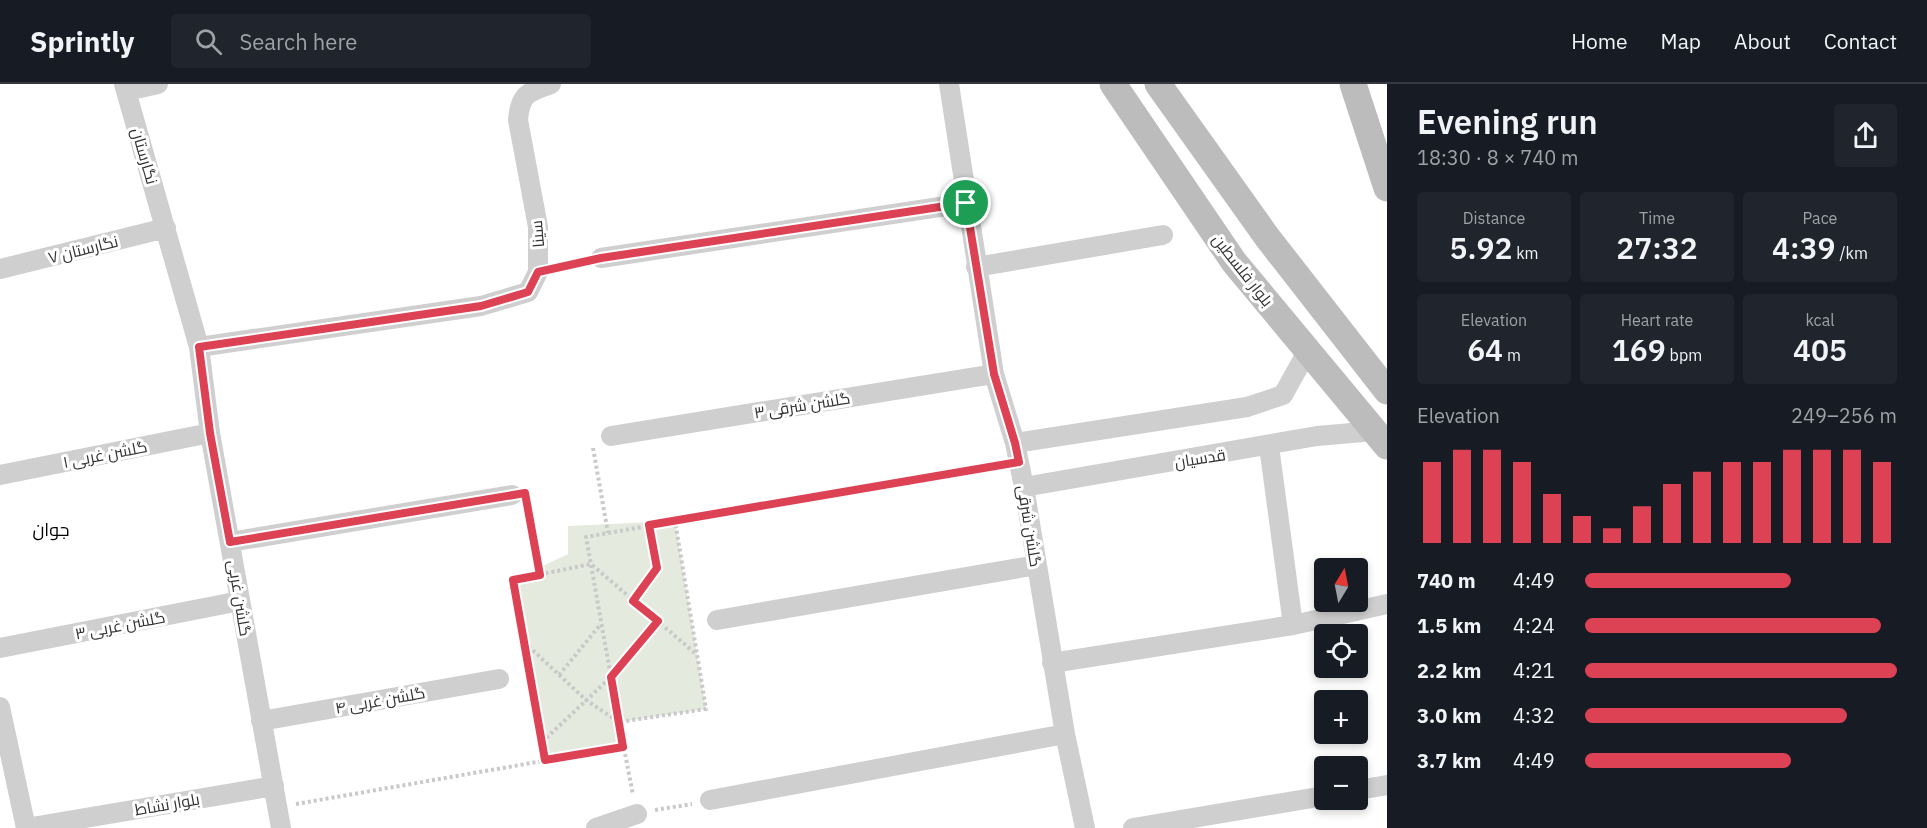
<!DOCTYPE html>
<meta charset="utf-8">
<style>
:root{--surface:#171b24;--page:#20242c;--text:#f1f3f6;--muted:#9ea1a6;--line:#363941;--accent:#dc4154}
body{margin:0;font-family:"IBM Plex Sans",Cairo,sans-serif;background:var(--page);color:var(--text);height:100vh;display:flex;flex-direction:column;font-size:22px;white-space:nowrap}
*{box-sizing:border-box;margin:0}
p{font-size:20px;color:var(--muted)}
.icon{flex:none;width:33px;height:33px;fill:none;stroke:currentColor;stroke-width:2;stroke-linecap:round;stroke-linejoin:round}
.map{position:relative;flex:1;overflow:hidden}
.side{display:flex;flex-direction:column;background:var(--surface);width:540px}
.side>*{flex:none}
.needle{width:39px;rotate:10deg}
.buttons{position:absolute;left:1314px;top:474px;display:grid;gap:12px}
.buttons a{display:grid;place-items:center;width:54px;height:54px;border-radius:6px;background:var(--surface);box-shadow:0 3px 9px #0003;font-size:30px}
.pin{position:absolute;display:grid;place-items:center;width:51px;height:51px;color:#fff;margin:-26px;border:3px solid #fff;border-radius:50%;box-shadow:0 2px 6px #0007}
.round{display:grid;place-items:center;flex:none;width:63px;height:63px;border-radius:6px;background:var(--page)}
.headline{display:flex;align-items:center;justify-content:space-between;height:102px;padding:0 30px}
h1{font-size:33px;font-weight:600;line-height:45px}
.stats{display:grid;grid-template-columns:repeat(3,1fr);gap:9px;height:102px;padding:6px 30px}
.stats div{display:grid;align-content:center;border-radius:6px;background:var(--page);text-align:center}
.stats b{font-size:30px;font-weight:600}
.stats small{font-size:16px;font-weight:400}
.stats p{font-size:16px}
.chart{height:168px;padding:12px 30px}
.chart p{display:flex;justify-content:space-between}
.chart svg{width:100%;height:108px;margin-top:6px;stroke:var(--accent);stroke-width:6}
ul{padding:0 30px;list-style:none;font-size:20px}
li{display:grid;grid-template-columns:96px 72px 1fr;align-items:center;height:45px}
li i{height:15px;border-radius:8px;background:var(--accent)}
header{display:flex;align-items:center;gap:36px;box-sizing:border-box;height:84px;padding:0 30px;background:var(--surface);border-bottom:2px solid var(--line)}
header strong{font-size:28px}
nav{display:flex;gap:33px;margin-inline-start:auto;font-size:21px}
.search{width:420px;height:54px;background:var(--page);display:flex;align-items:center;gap:15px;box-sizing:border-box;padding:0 21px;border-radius:6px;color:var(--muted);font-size:22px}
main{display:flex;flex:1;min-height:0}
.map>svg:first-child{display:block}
.green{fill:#e5eade}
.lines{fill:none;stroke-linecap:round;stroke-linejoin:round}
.path{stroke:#c9c9c9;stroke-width:4;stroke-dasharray:3 3;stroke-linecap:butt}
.street{stroke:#cfcfcf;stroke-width:20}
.secondary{stroke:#bcbcbc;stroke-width:27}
.route-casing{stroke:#fff;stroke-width:12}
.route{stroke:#dc4154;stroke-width:8}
.labels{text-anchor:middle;stroke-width:6;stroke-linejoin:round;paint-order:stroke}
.street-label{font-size:16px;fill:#323232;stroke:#fff}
.neighbourhood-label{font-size:18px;fill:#000;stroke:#fff}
</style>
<header>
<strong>Sprintly</strong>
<div class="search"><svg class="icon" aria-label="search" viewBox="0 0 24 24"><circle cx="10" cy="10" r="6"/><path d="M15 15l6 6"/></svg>Search here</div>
<nav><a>Home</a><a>Map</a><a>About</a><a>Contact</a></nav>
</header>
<main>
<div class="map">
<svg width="1387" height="744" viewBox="0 0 1387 744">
<rect width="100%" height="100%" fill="#fff"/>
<path class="green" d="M 675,437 L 706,625 L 619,638 L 623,663 L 545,676 L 513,496 L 568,470 L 568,442 Z"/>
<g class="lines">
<path class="path" d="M 559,183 L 581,179
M 593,364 L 608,449
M 528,423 L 540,491
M 675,437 L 999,382
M 633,517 L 657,484 L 649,441
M 524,558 L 586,616 L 619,638 L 706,625 L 675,437 L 586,453 L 619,638 L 633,711
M 559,591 L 601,540
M 542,658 L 611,593 L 658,537
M 545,676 L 513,496 L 591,480 L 696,570
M 296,720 L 623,663
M 655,726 L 692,720"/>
<path class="street" d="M 124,0 L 199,263 L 210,349 L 281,744
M 949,0 L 994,290 L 1015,359 L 1024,403 L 1065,650 L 1085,744
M 127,7 L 158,0
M 601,174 L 966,119
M 976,183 L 1163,151
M 0,185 L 166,144
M 199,263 L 481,222 L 528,208 L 538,188 L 538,143 L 518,36 C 520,10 528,8 551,0
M 611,352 L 994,290
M 1015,359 L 1247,323 L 1283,311 L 1308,266
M 1269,362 L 1293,541
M 0,391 L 210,349
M 1024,403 L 1317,352 L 1375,347
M 230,458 L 512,411
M 717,536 L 1037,481
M 0,564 L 240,517
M 1052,579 L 1293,541 L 1387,520
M 0,623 L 26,744
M 261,637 L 499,595
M 1358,706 L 1387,701
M 710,716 L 1065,650
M 26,744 L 274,702
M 596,744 L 637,730
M 1133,744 L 1324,712"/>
<path class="secondary" d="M 1113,0 L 1234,178 L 1387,362
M 1158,0 L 1267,153 L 1387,307
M 1353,0 L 1387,104"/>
</g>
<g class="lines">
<g class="route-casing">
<path id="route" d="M 966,119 L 994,290 L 1015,359 L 1019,378 L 649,441 L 657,484 L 633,517 L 658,537 L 611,593 L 623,663 L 545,676 L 513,496 L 540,491 L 525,409 L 230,458 L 210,349 L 199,263 L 481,222 L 528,208 L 538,188 L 601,174 Z"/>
</g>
<use href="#route" class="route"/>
</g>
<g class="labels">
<g class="street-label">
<text transform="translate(145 72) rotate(74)" y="6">نگارستان</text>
<text transform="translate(537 150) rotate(-95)" y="6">سینا</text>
<text transform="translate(83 165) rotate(-14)" y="6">نگارستان ۷</text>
<text transform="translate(1243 186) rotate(52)" y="6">بلوار فلسطین</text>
<text transform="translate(802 321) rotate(-9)" y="6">گلشن شرقی ۳</text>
<text transform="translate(105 370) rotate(-11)" y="6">گلشن غربی ۱</text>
<text transform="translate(1200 374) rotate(-9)" y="6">قدسیان</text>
<text transform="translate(1030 442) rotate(81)" y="6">گلشن شرقی</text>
<text transform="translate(240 514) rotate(81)" y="6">گلشن غربی</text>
<text transform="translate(120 541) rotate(-11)" y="6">گلشن غربی ۳</text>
<text transform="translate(380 616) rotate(-10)" y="6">گلشن غربی ۴</text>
<text transform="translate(167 720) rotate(-10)" y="6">بلوار نشاط</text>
</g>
<g class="neighbourhood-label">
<text x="51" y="452">جوان</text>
</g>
</g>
</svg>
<div class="buttons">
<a><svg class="needle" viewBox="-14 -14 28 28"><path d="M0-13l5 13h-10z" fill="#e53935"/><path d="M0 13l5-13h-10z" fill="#9ea1a6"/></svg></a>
<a><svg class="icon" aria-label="locate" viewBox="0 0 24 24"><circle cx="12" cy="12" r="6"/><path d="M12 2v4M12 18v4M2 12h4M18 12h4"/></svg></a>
<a>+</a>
<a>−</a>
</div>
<div class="pin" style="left:966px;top:119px;background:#1e9e55"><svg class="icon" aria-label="arrive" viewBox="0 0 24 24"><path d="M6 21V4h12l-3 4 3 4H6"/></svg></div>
</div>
<section class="side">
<div class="headline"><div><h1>Evening run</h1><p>18:30 · 8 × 740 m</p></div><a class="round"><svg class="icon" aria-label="share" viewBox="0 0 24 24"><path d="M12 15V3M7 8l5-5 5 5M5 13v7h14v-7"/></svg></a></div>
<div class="stats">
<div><p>Distance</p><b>5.92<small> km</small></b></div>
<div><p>Time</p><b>27:32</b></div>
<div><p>Pace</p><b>4:39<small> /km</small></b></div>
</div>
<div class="stats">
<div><p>Elevation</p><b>64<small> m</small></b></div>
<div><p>Heart rate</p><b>169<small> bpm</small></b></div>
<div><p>kcal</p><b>405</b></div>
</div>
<div class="chart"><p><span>Elevation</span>249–256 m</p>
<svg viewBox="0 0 160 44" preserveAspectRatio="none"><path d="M5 44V11M15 44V6M25 44V6M35 44V11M45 44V24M55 44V33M65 44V38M75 44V29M85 44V20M95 44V15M105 44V11M115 44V11M125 44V6M135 44V6M145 44V6M155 44V11"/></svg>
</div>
<ul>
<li><b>740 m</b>4:49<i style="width:66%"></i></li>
<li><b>1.5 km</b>4:24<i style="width:95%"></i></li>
<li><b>2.2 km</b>4:21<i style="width:100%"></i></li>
<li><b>3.0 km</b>4:32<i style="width:84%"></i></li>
<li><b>3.7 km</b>4:49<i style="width:66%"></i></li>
</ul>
</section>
</main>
